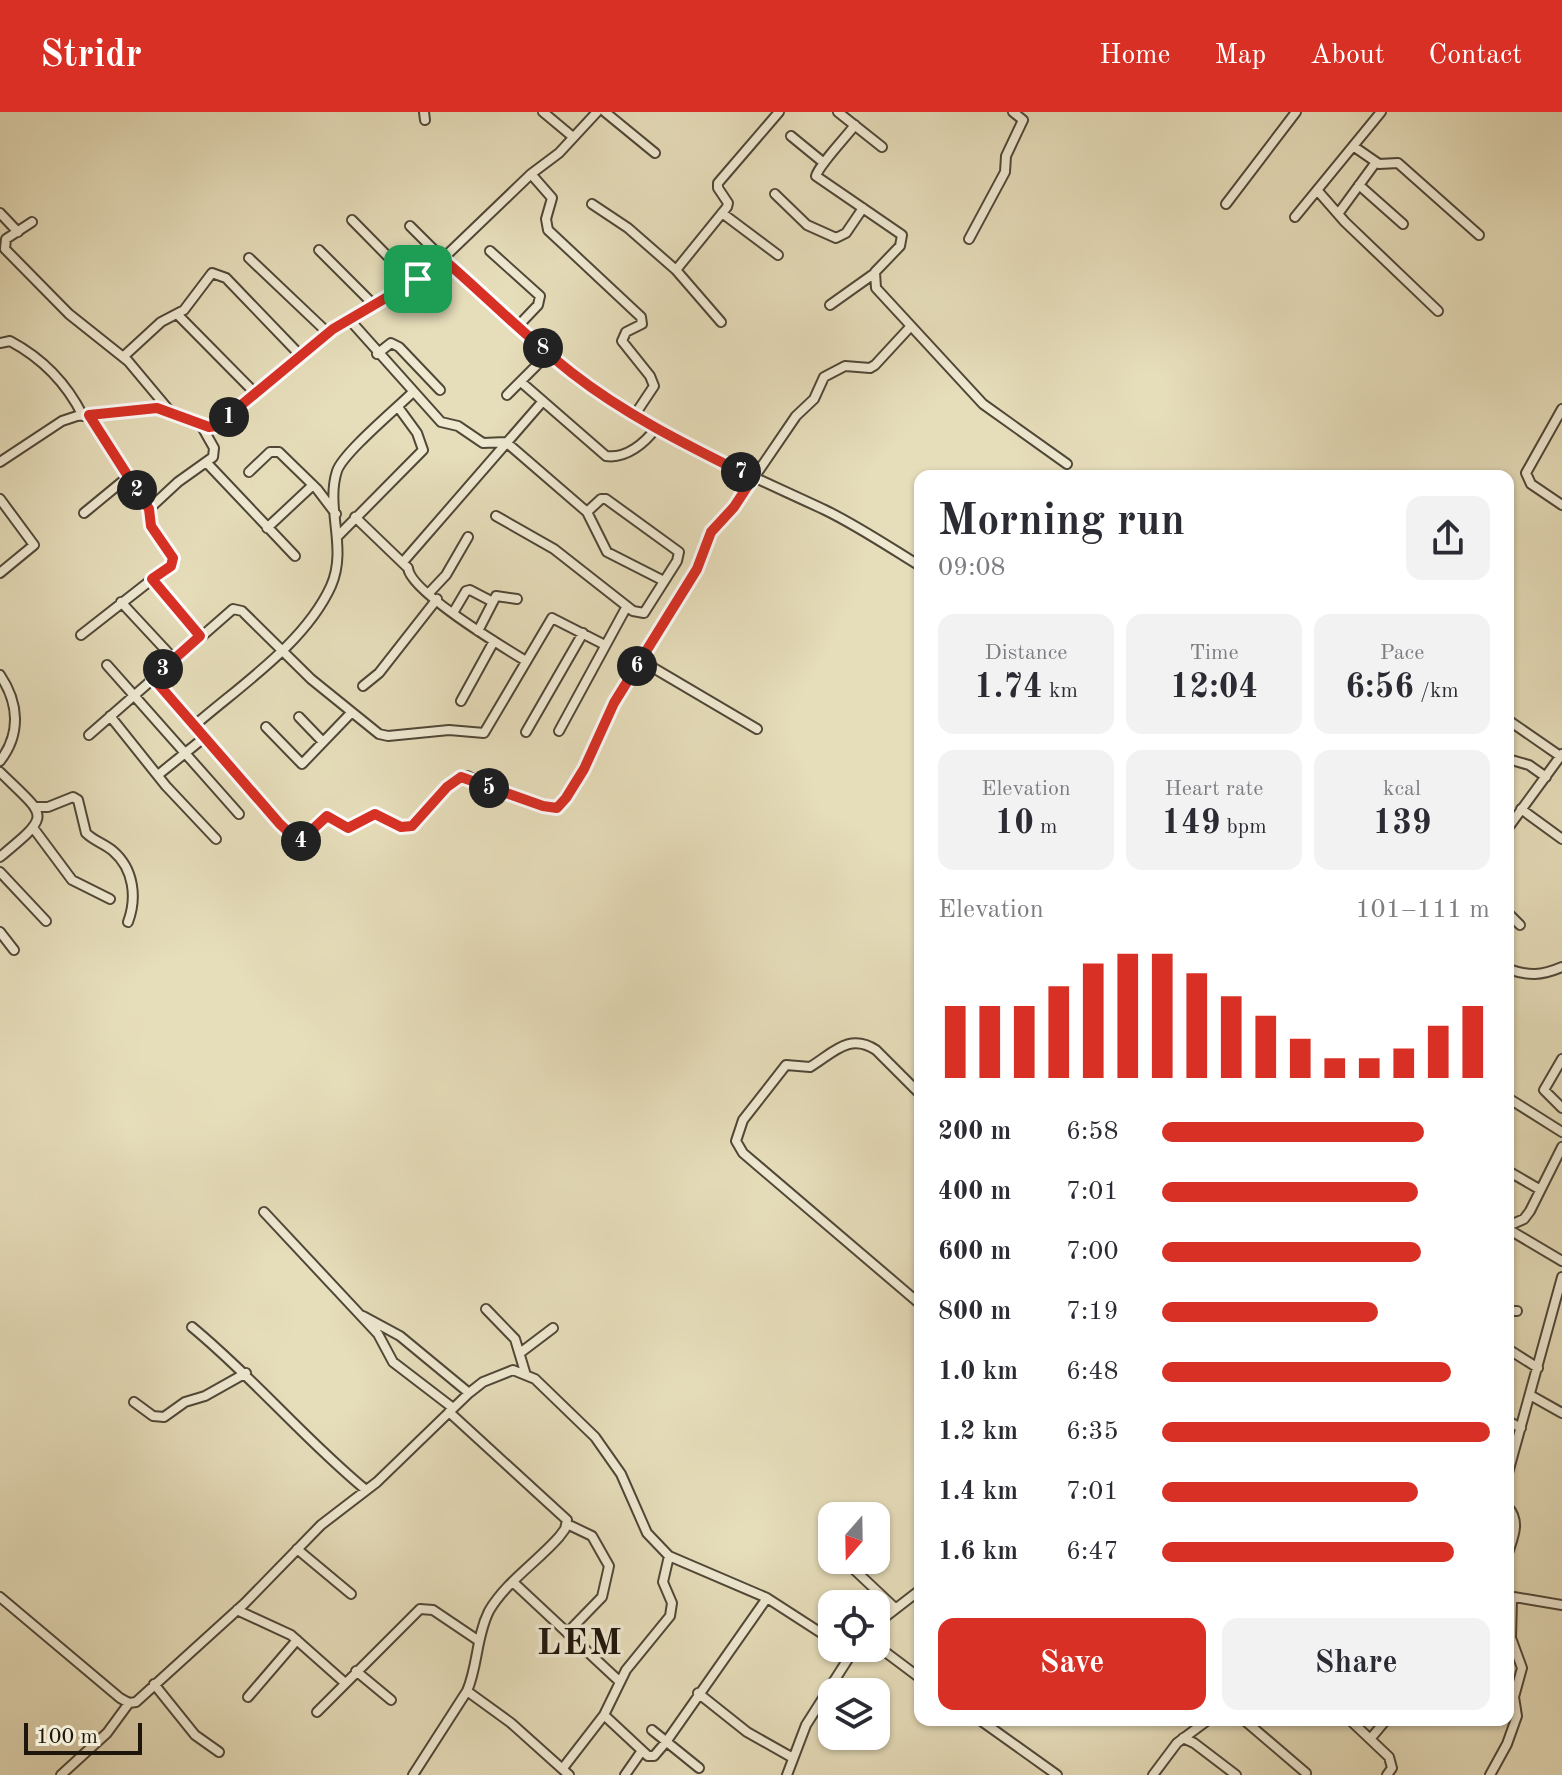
<!DOCTYPE html>
<meta charset="utf-8">
<style>
:root{--surface:#fff;--page:#f2f2f3;--text:#2b2b33;--muted:#7c7c81;--accent:#d93025}
body{margin:0;font-family:"Old Standard TT",serif;background:var(--page);color:var(--text);height:100vh;display:flex;flex-direction:column;font-size:30px;white-space:nowrap}
*{box-sizing:border-box;margin:0}
p{font-size:26px;color:var(--muted)}
.icon{flex:none;width:44px;height:44px;fill:none;stroke:currentColor;stroke-width:2;stroke-linecap:round;stroke-linejoin:round}
.map{position:relative;flex:1;overflow:hidden}
.panel{position:absolute;left:914px;top:358px;width:600px;height:1256px;display:flex;flex-direction:column;background:var(--surface);border-radius:16px;box-shadow:0 2px 6px #0004}
.panel>*{flex:none}
.needle{width:52px;rotate:200deg}
.controls{position:absolute;left:818px;top:1390px;display:grid;gap:16px}
.controls a{display:grid;place-items:center;width:72px;height:72px;border-radius:16px;background:var(--surface);box-shadow:0 2px 6px #0004;font-size:40px}
.scale{position:absolute;left:24px;bottom:20px;width:118px;box-sizing:border-box;padding-left:8px;border:4px solid #1e150b;border-top:0;font-size:22px;line-height:28px;white-space:nowrap;color:#1e150b;-webkit-text-stroke:6px #efe9d2;paint-order:stroke}
.pin{position:absolute;display:grid;place-items:center;width:68px;height:68px;color:#fff;margin:-34px;border-radius:16px;box-shadow:0 4px 12px #0006}
.km{position:absolute;width:40px;height:40px;margin:-20px;border-radius:50%;background:#222;color:#fff;font-size:22px;line-height:40px;text-align:center}
.round{display:grid;place-items:center;flex:none;width:84px;height:84px;border-radius:16px;background:var(--page)}
.head{display:flex;align-items:center;justify-content:space-between;height:136px;padding:0 24px}
h1{font-size:44px;font-weight:700;line-height:60px}
.stats{display:grid;grid-template-columns:repeat(3,1fr);gap:12px;height:136px;padding:8px 24px}
.stats div{display:grid;align-content:center;border-radius:16px;background:var(--page);text-align:center}
.stats b{font-size:34px;font-weight:700}
.stats small{font-size:22px;font-weight:400}
.stats p{font-size:22px}
.chart{height:224px;padding:16px 24px}
.chart p{display:flex;justify-content:space-between}
.chart svg{width:100%;height:144px;margin-top:8px;stroke:var(--accent);stroke-width:6}
.action{display:flex;gap:16px;margin-top:auto;padding:16px 24px}
.action a{flex:1;height:92px;border-radius:16px;background:var(--accent);color:#fff;font-size:32px;font-weight:700;line-height:92px;text-align:center}
.action a+a{background:var(--page);color:var(--text)}
ul{padding:0 24px;list-style:none;font-size:26px}
li{display:grid;grid-template-columns:128px 96px 1fr;align-items:center;height:60px}
li i{height:20px;border-radius:10px;background:var(--accent)}
header{display:flex;align-items:center;gap:48px;box-sizing:border-box;height:112px;padding:0 40px;background:var(--accent);color:#fff}
header strong{font-size:38px}
nav{display:flex;gap:44px;margin-inline-start:auto;font-size:28px}
.map>svg:first-child{display:block}
.lines{fill:none;stroke-linecap:round;stroke-linejoin:round}
.street-casing{stroke:#504737;stroke-width:12}
.street{stroke:#efe9d2;stroke-width:8}
.route-casing{stroke:#fff;stroke-width:16}
.route{stroke:#d93025;stroke-width:10}
.labels{text-anchor:middle;stroke-width:7;stroke-linejoin:round;paint-order:stroke}
.district-label{font-size:36px;font-weight:bold;letter-spacing:2px;fill:#1e150b;stroke:#efe9d2}
</style>
<header>
<strong>Stridr</strong>
<nav><a>Home</a><a>Map</a><a>About</a><a>Contact</a></nav>
</header>
<div class="map">
<svg width="1562" height="1663" viewBox="0 0 1562 1663">
<rect width="100%" height="100%" fill="#e6ddba"/>
<filter id="stains"><feTurbulence type="fractalNoise" baseFrequency=".0025" numOctaves="4"/><feColorMatrix values="0 0 0 0 .2 0 0 0 0 .09 0 0 0 0 .02 0 0 0 .5 -.17"/></filter>
<radialGradient id="worn" r=".72"><stop offset=".6" stop-color="#630" stop-opacity="0"/><stop offset="1" stop-color="#630" stop-opacity=".3"/></radialGradient>
<g class="lines">
<g class="street-casing">
<path id="street" d="M 424,0 L 425,8
M 543,0 L 573,25
M 605,0 L 655,41
M 838,0 L 882,35
M 855,13 C 846,25 819,53 816,64 L 902,123 L 900,134 L 875,160 L 876,176 L 983,292 L 1067,352
M 791,24 L 824,51
M 1353,34 L 1379,52 L 1398,51 L 1479,123
M 531,62 L 552,86 L 546,107 L 548,118 L 641,205 L 642,212 L 626,220 L 622,229 L 650,264 L 654,274 L 634,304
M 1359,73 L 1403,112
M 1317,78 L 1345,110 L 1438,199
M 775,82 L 807,113 L 836,126 L 846,121 L 863,96
M 592,92 L 628,116 L 676,158
M 1226,92 L 1296,0
M 0,101 L 18,120
M 722,101 L 778,143
M 1338,102 L 1376,50
M 1295,105 L 1381,0
M 352,108 L 413,170
M 32,110 L 6,127 L 5,137 L 69,202 L 128,249 L 169,298
M 410,114 C 478,182 551,253 634,303 C 695,340 761,368 825,398 C 858,414 889,435 920,454
M 969,127 L 1005,60 L 1006,44 L 1023,8 L 1013,0
M 319,138 L 373,192
M 490,139 L 540,184 L 538,193 L 518,214
M 249,146 L 328,221
M 830,193 L 875,161
M 177,202 L 256,282
M 348,206 L 441,310 L 458,314 L 483,331 L 506,330 L 587,400 L 607,440 L 664,469
M 721,210 L 676,158 L 727,95 L 728,91 L 718,76 L 718,71 L 779,0
M 0,231 L 10,229 C 42,246 67,272 83,304
M 377,242 L 391,231 L 399,235 L 440,278
M 123,245 L 161,210 L 184,198 L 212,161 L 226,166 L 301,244
M 521,270 L 606,344 C 626,347 645,331 656,316
M 507,283 L 549,241
M 1562,297 L 1526,361 L 1531,372 L 1562,393
M 89,303 L 149,397
M 0,350 L 62,309 L 77,304 L 157,296 L 209,315 L 216,314 L 333,217 L 429,160 L 531,62 L 559,41 L 597,0
M 206,350 L 295,444
M 249,360 L 270,340 L 279,340 L 317,377 L 336,402
M 0,387 L 34,433 L 0,461
M 84,401 L 129,364
M 496,404 L 554,437 L 633,499 L 644,501 L 677,449 L 679,440 L 606,387 L 601,387 L 587,400
M 355,405 L 408,456 C 410,479 503,535 526,549
M 267,416 L 313,373
M 338,424 L 423,338 L 417,321 L 398,295
M 403,450 L 543,289
M 152,467 L 200,524
M 429,481 L 446,463 L 468,425
M 121,490 L 174,547
M 453,501 L 466,479 L 470,478 L 493,490
M 478,519 L 496,484 L 517,487
M 81,523 L 173,451 C 170,430 147,420 149,397 L 178,370 L 213,345 L 214,336 L 201,313
M 640,548 L 757,617
M 107,553 L 239,702
M 0,563 C 19,591 21,622 0,649
M 153,566 L 279,711 L 299,730 L 327,704 L 348,716 L 375,702 L 401,715 L 412,714 C 431,699 442,669 467,664 L 502,681 L 557,696 L 584,657 L 614,591 L 697,457 L 716,412 L 734,395 L 796,304 L 814,287 L 824,265 L 845,254 L 870,256 L 875,253 L 911,214
M 363,574 L 379,561 L 437,487
M 461,589 L 494,529
M 110,604 L 166,674 L 216,727
M 299,605 L 323,630
M 1508,608 L 1560,644
M 195,613 C 241,573 305,531 331,474 C 348,436 325,396 337,359 C 343,341 397,296 413,280
M 266,615 L 302,652 L 351,601
M 559,619 L 627,494
M 526,620 L 583,521
M 89,623 L 233,497 L 242,499 L 311,567 L 379,622 L 388,624 L 449,618 L 484,621 L 552,506 L 605,533
M 1508,647 L 1529,653 L 1546,665
M 0,660 C 47,706 53,701 0,745
M 158,663 L 205,625
M 35,695 L 48,695 L 73,685 L 78,688 L 86,721 C 94,729 105,732 113,739 C 134,757 137,786 128,810
M 1521,697 L 1562,727
M 1508,716 L 1562,642
M 34,717 L 72,768 L 110,787
M 0,760 L 46,809
M 1508,801 L 1520,813
M 0,820 L 14,838
M 1508,857 C 1529,864 1541,864 1562,855
M 1562,947 L 1544,978 L 1562,996
M 920,982 L 876,938 C 849,920 832,942 810,955 L 786,953 L 743,1008 L 736,1029 L 743,1041 L 920,1192
M 1508,986 L 1562,1020
M 1508,1059 L 1539,1077
M 264,1100 L 378,1222 L 393,1250 L 453,1296
M 1508,1114 L 1524,1107 L 1530,1099 L 1562,1035
M 1508,1117 L 1562,1149
M 486,1197 L 515,1227 L 525,1260
M 1508,1199 L 1517,1199
M 363,1204 L 400,1224 L 469,1281
M 192,1215 C 254,1266 304,1327 366,1378
M 1508,1237 L 1538,1256
M 520,1241 L 553,1216
M 1530,1283 L 1562,1301
M 134,1290 L 153,1304 L 164,1305 L 185,1290 L 205,1284 L 246,1261
M 449,1300 L 567,1408 L 565,1417 L 559,1425 C 537,1450 506,1470 489,1499 C 476,1525 478,1554 467,1579 L 511,1611 L 569,1663
M 1508,1309 L 1521,1316
M 1508,1361 L 1562,1165
M 1508,1395 C 1521,1410 1513,1425 1508,1441
M 567,1412 L 592,1424 L 609,1454 L 602,1485 L 567,1521
M 297,1437 L 351,1482
M 669,1444 L 663,1470 L 672,1491 L 670,1504 L 626,1558 L 604,1603 L 648,1644 L 654,1644 L 666,1630 L 767,1486
M 844,1448 L 895,1496
M 514,1471 L 619,1569
M 1508,1484 L 1562,1493
M 0,1485 L 120,1586 L 129,1591 L 136,1590 L 245,1491 L 321,1413 L 377,1370 L 469,1281 L 483,1270 L 513,1258 L 535,1267 L 595,1325 L 621,1362 L 647,1421 L 669,1444 L 767,1486 L 832,1528
M 237,1498 L 291,1523 L 344,1570
M 876,1512 L 920,1478
M 876,1533 L 920,1566
M 356,1559 L 391,1588
M 154,1572 L 195,1623 L 219,1640
M 698,1581 L 747,1620 L 793,1646
M 248,1585 L 297,1528
M 317,1600 L 420,1497 L 433,1498 L 479,1529
M 980,1608 L 1057,1663
M 1244,1608 L 1306,1661
M 1350,1608 L 1389,1645 L 1392,1656 L 1387,1663
M 652,1618 L 699,1656
M 1183,1626 L 1194,1631 L 1236,1663
M 1371,1626 L 1386,1608
M 563,1656 L 604,1603
M 61,1663 L 107,1621 L 129,1591
M 413,1663 L 467,1579
M 625,1663 L 641,1640
M 787,1663 L 806,1613 L 855,1536
M 1153,1663 L 1177,1631 L 1208,1608
M 1490,1663 L 1507,1632 L 1517,1604 L 1514,1585 L 1522,1556 L 1511,1526 L 1512,1486"/>
</g>
<use href="#street" class="street"/>
</g>
<g class="lines">
<g class="route-casing">
<path id="route" d="M 443,147 C 487,185 527,226 572,261 C 627,304 691,335 753,366 L 734,395 L 711,420 L 697,457 L 614,591 L 584,657 L 566,686 L 557,696 L 543,694 L 461,665 L 447,675 L 412,714 L 401,715 L 375,702 L 348,716 L 327,704 L 299,730 L 279,711 L 153,566 L 200,524 L 152,467 L 171,454 L 173,446 L 151,414 L 149,397 L 89,303 L 157,296 L 209,315 L 216,314 L 333,217 L 418,167 Z"/>
</g>
<use href="#route" class="route"/>
</g>
<g class="labels">
<g class="district-label">
<text x="580" y="1542">LEM</text>
</g>
</g>
<rect width="100%" height="100%" filter="url(#stains)"/>
<rect width="100%" height="100%" fill="url(#worn)"/>
</svg>
<div class="controls">
<a><svg class="needle" viewBox="-14 -14 28 28"><path d="M0-13l5 13h-10z" fill="#e53935"/><path d="M0 13l5-13h-10z" fill="#7c7c81"/></svg></a>
<a><svg class="icon" aria-label="locate" viewBox="0 0 24 24"><circle cx="12" cy="12" r="6"/><path d="M12 2v4M12 18v4M2 12h4M18 12h4"/></svg></a>
<a><svg class="icon" aria-label="layers" viewBox="0 0 24 24"><path d="M12 4l9 5-9 5-9-5zM3 14l9 5 9-5"/></svg></a>
</div>
<div class="scale">100 m</div>
<div class="pin" style="left:418px;top:167px;background:#1e9e55"><svg class="icon" aria-label="arrive" viewBox="0 0 24 24"><path d="M6 21V4h12l-3 4 3 4H6"/></svg></div>
<b class="km" style="left:229px;top:305px">1</b>
<b class="km" style="left:137px;top:378px">2</b>
<b class="km" style="left:163px;top:557px">3</b>
<b class="km" style="left:301px;top:729px">4</b>
<b class="km" style="left:489px;top:676px">5</b>
<b class="km" style="left:637px;top:554px">6</b>
<b class="km" style="left:741px;top:360px">7</b>
<b class="km" style="left:543px;top:236px">8</b>
<section class="panel">
<div class="head"><div><h1>Morning run</h1><p>09:08</p></div><a class="round"><svg class="icon" aria-label="share" viewBox="0 0 24 24"><path d="M12 15V3M7 8l5-5 5 5M5 13v7h14v-7"/></svg></a></div>
<div class="stats">
<div><p>Distance</p><b>1.74<small> km</small></b></div>
<div><p>Time</p><b>12:04</b></div>
<div><p>Pace</p><b>6:56<small> /km</small></b></div>
</div>
<div class="stats">
<div><p>Elevation</p><b>10<small> m</small></b></div>
<div><p>Heart rate</p><b>149<small> bpm</small></b></div>
<div><p>kcal</p><b>139</b></div>
</div>
<div class="chart"><p><span>Elevation</span>101–111 m</p>
<svg viewBox="0 0 160 44" preserveAspectRatio="none"><path d="M5 44V22M15 44V22M25 44V22M35 44V16M45 44V9M55 44V6M65 44V6M75 44V12M85 44V19M95 44V25M105 44V32M115 44V38M125 44V38M135 44V35M145 44V28M155 44V22"/></svg>
</div>
<ul>
<li><b>200 m</b>6:58<i style="width:80%"></i></li>
<li><b>400 m</b>7:01<i style="width:78%"></i></li>
<li><b>600 m</b>7:00<i style="width:79%"></i></li>
<li><b>800 m</b>7:19<i style="width:66%"></i></li>
<li><b>1.0 km</b>6:48<i style="width:88%"></i></li>
<li><b>1.2 km</b>6:35<i style="width:100%"></i></li>
<li><b>1.4 km</b>7:01<i style="width:78%"></i></li>
<li><b>1.6 km</b>6:47<i style="width:89%"></i></li>
</ul>
<div class="action"><a>Save</a><a>Share</a></div>
</section>
</div>
